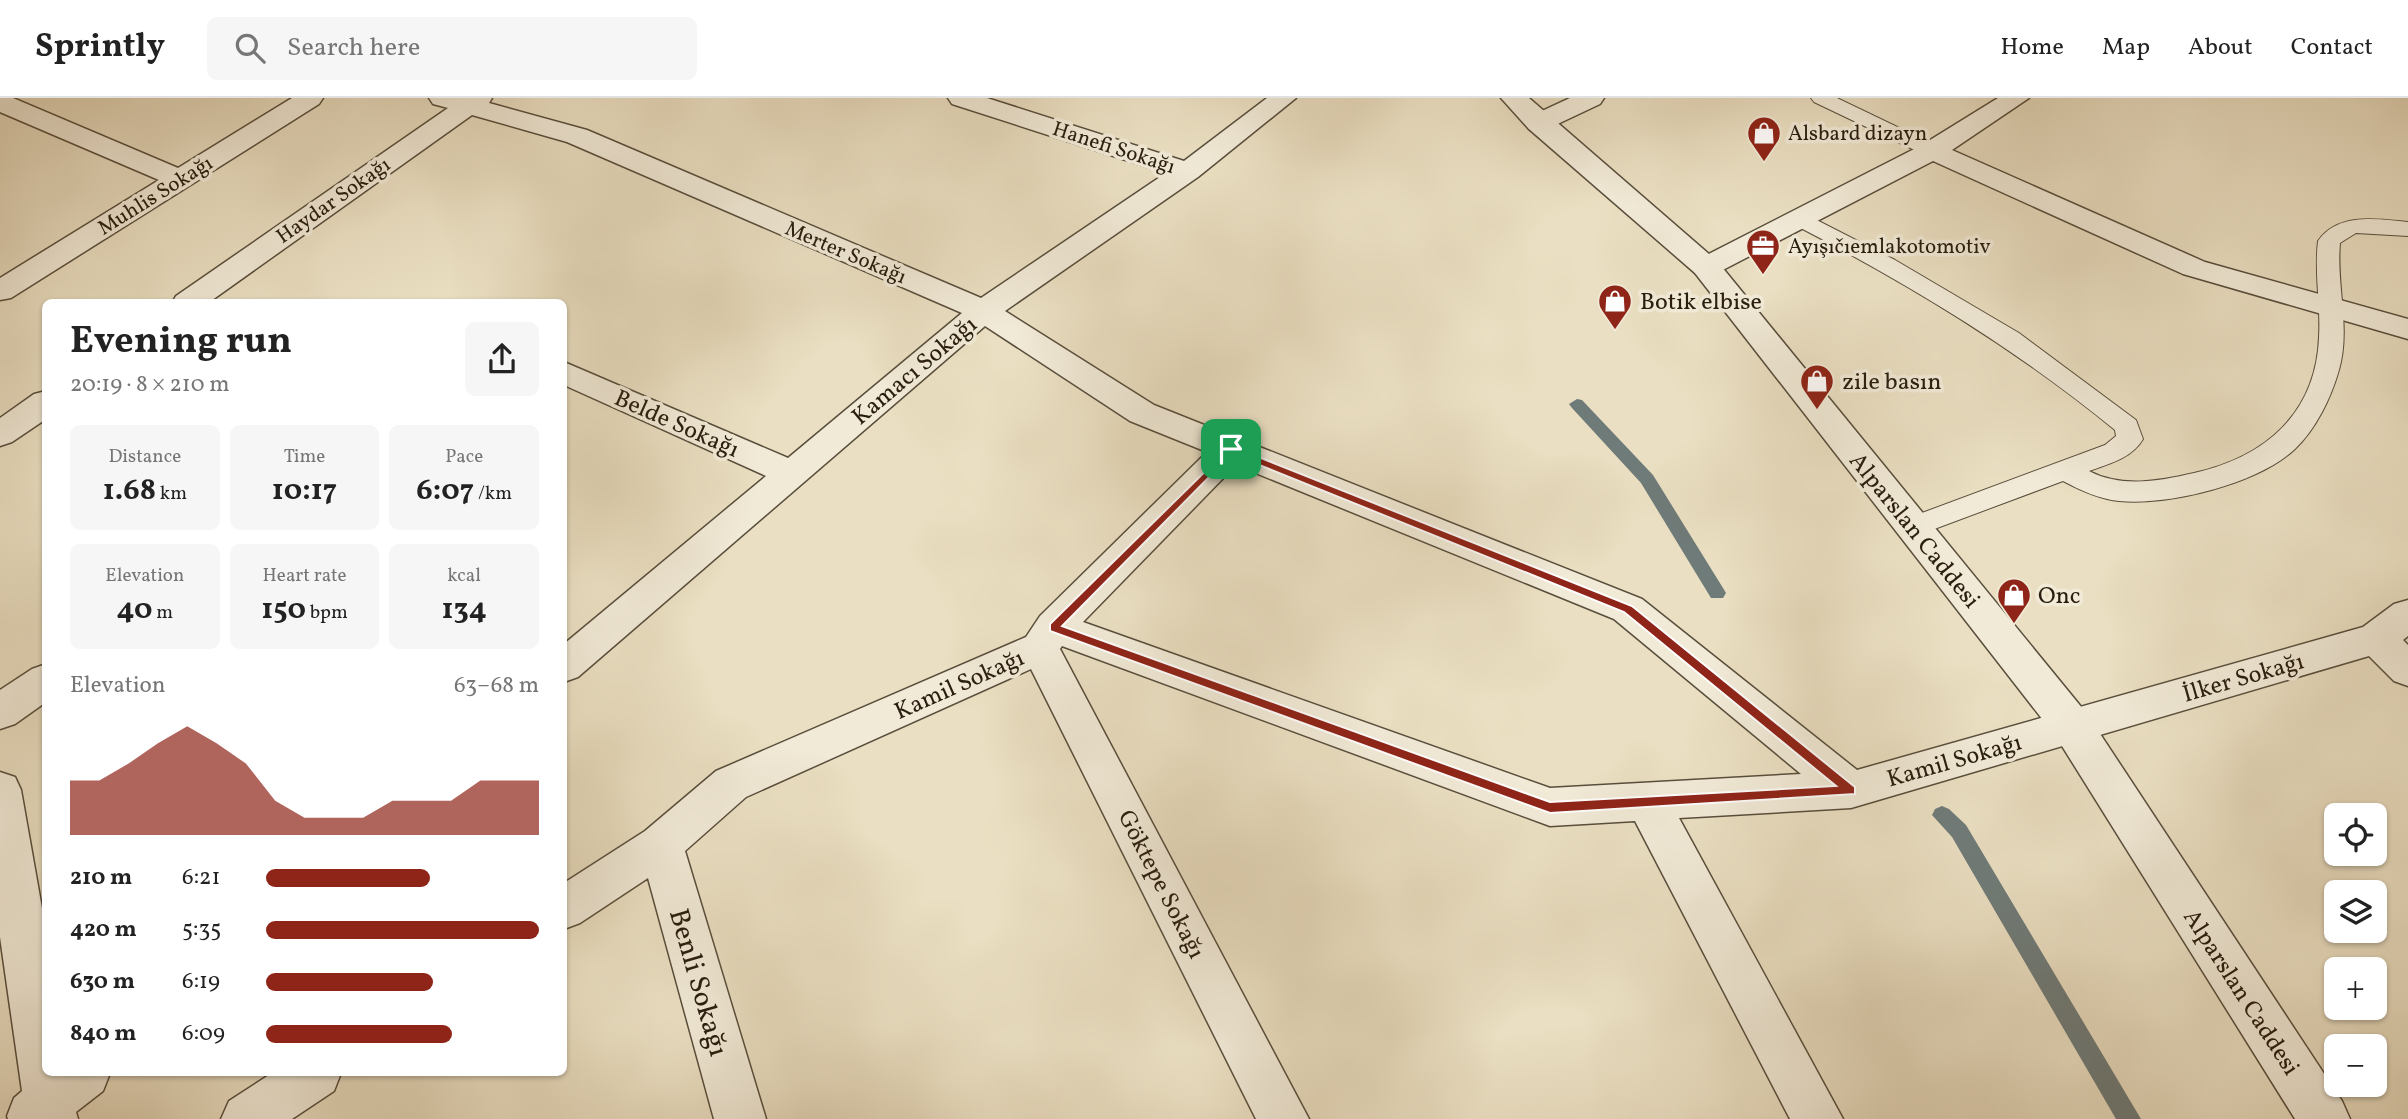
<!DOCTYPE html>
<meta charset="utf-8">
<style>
:root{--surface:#fff;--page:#f6f6f6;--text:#222;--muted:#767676;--line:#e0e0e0;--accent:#8f2418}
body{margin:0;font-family:Vollkorn,serif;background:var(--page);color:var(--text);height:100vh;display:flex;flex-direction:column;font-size:26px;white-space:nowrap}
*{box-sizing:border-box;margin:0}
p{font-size:23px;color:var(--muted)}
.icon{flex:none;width:38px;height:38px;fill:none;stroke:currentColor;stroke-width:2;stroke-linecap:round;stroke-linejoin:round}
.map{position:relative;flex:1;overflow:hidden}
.side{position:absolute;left:42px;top:201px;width:525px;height:777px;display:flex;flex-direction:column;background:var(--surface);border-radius:10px;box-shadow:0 2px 5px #0004}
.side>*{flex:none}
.fabs{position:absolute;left:2324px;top:705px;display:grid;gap:14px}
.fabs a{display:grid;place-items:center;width:63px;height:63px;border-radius:10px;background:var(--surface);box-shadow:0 2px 5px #0004;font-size:35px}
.pin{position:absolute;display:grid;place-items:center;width:60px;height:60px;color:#fff;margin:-30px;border-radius:14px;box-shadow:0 4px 10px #0006}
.round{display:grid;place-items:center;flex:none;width:74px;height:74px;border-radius:10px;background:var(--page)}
.overview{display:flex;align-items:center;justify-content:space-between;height:119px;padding:0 28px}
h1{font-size:38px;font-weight:700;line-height:52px}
.metrics{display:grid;grid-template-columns:repeat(3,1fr);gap:10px;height:119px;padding:7px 28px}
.metrics div{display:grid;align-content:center;border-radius:10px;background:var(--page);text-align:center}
.metrics b{font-size:30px;font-weight:700}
.metrics small{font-size:19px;font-weight:400}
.metrics p{font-size:19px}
.chart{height:196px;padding:14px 28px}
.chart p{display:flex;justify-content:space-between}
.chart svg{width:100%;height:126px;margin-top:7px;fill:var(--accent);opacity:.7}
ul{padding:0 28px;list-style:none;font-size:23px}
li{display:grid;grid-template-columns:112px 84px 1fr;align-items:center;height:52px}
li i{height:18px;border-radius:9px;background:var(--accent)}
header{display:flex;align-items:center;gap:42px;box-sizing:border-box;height:98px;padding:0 35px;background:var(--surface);border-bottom:2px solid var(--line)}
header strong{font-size:33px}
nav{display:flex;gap:38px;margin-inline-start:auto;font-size:24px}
.search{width:490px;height:63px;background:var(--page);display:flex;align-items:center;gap:18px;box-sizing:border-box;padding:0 24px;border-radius:10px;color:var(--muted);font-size:26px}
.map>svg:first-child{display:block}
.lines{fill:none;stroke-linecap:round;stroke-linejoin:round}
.stream{fill:#6f7b79;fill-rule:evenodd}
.service-casing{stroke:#594e3c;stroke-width:2}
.minor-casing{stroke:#594e3c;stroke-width:3}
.tertiary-casing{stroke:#594e3c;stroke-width:3}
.service{fill:#f1ead7;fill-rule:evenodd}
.minor{fill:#f1ead7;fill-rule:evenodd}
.tertiary{fill:#f1ead7;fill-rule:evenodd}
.route{fill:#8f2418;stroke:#fff;stroke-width:2;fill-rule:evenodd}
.labels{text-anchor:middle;stroke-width:7;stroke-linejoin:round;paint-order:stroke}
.far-poi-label{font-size:21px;fill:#291d0f;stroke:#f1ead7;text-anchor:start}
.far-street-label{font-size:21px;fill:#291d0f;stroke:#f1ead7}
.poi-label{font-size:24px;fill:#291d0f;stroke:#f1ead7;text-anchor:start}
.street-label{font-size:24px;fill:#291d0f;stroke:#f1ead7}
.near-street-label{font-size:28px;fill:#291d0f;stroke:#f1ead7}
</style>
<header>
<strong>Sprintly</strong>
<div class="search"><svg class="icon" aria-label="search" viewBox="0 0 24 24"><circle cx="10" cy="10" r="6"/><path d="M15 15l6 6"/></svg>Search here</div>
<nav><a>Home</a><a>Map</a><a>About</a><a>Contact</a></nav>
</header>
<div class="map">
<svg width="2408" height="1021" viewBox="0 0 2408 1021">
<rect width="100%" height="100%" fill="#eadfc2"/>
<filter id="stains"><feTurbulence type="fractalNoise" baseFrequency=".00286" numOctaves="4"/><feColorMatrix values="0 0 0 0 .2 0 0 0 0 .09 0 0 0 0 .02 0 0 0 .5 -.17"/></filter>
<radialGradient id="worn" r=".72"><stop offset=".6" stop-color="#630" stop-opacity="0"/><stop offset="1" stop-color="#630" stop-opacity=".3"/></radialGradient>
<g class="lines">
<path class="stream" d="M 1577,301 L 1582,302 L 1653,377 L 1723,490 L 1726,495 L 1723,500 L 1711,500 L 1641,385 L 1572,310 L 1569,306 Z
M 1942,708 L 1949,711 L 1966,727 L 2141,1021 L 2116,1021 L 1952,739 L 1932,717 L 1935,711 Z"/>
<g class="service-casing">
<path id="service" d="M 1811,0 L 1837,0 L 1939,49 L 1943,53 L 1939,57 L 1925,57 L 1814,4 Z
M 1801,114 L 1895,162 L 2019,235 L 2136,322 L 2143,341 C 2132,360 2109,366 2089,373 C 2122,390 2159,383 2194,375 C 2265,359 2316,316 2319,239 C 2321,207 2314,175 2318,143 C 2338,114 2378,121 2408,124 L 2408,138 L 2356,135 L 2340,145 C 2336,188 2351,230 2339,272 C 2331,300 2316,331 2295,351 C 2258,386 2168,408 2119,403 C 2099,401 2080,392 2063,383 L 1913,439 L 1903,436 L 1899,429 L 1903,422 L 2105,347 L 2116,338 L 2115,332 C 2015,250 1907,185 1793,126 L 1790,121 L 1793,116 Z"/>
</g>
<g class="minor-casing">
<path id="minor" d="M 0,0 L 13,0 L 178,70 L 292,0 L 323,0 L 319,6 L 11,200 L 0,202 L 0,180 L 159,82 L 0,14 Z
M 429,0 L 492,0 L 489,5 L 587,32 L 981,200 L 1166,75 L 952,6 L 948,0 L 987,0 L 1184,63 L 1267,0 L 1296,0 L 1198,79 L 1005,213 L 1154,307 L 1642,501 L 1857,672 L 2363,529 L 2394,506 L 2408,502 L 2408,538 L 2403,542 L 2408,547 L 2408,588 L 2394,583 L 2369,558 L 1851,710 L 1679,720 L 1843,1021 L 1790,1021 L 1635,723 L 1550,728 L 1062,548 L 1060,551 L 1309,1021 L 1256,1021 L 1031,571 L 746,699 L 685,753 L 766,1021 L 714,1021 L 648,780 L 580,825 L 564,831 L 564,785 L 645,733 L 716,673 L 1026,539 L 1040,518 L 1207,354 L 1130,323 L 985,228 L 578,579 L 564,584 L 564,546 L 766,378 L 564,287 L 564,264 L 788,360 L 962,215 L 567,44 L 472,17 L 208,205 L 172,205 L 176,198 L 448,10 L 433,6 ZM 1236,367 L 1614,521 L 1801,676 L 1550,690 L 1083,524 Z
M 1570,0 L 1604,0 L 1600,6 L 1547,31 L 1529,31 L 1525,25 L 1529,19 Z
M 1998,0 L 2029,0 L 1952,52 L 2205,164 L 2408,221 L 2408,241 L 2183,176 L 1933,63 L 1717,175 L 1706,178 L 1695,175 L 1691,169 L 1695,163 L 1922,47 Z
M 46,293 L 46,321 L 12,344 L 0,348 L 0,320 L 34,296 Z
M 46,566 L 46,604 L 15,626 L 0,631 L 0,592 L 32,571 Z
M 0,674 L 15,679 L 21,692 L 46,833 L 46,975 L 110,975 L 103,993 L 76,1014 L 78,1021 L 8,1021 L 7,1018 L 14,1000 L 22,993 L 0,839 Z
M 272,975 L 341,975 L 334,993 L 292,1021 L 221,1021 L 229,1003 Z"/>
</g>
<g class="tertiary-casing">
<path id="tertiary" d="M 1501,0 L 1529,0 L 1717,163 L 2087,616 L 2342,1003 L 2350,1021 L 2295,1021 L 2057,640 L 1695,175 L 1529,31 Z"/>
</g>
<use href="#service" class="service"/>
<use href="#minor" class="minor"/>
<use href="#tertiary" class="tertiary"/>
</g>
<path class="route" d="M 1231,348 L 1632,508 L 1855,689 L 1855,696 L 1550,715 L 1050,533 L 1050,526 ZM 1232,356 L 1624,514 L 1836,688 L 1550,704 L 1062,528 Z"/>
<defs>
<g id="shop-pin" transform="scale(1.75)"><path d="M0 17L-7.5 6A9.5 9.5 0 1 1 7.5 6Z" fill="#8f2418" stroke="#f1ead7"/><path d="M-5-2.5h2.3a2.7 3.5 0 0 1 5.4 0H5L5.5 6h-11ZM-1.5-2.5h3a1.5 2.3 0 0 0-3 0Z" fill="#fff"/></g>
<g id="office-pin" transform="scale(1.75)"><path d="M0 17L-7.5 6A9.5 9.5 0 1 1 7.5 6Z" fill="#8f2418" stroke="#f1ead7"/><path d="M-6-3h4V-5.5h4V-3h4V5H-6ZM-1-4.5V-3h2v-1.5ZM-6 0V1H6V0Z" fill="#fff"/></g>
</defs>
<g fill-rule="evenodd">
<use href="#shop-pin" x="1764" y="35"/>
<use href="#office-pin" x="1763" y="148"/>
<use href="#shop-pin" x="1615" y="203"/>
<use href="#shop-pin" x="1817" y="283"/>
<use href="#shop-pin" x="2014" y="497"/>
</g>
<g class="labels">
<g class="far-poi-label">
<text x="1788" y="42">Alsbard dizayn</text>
<text x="1788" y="155">Ayışıčıemlakotomotiv</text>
</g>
<g class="far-street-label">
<text transform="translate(1114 49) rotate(18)" y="7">Hanefi Sokağı</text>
<text transform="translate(155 97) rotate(-32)" y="7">Muhlis Sokağı</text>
<text transform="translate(333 102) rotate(-35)" y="7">Haydar Sokağı</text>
<text transform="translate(846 154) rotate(23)" y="7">Merter Sokağı</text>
</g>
<g class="poi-label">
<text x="1640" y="211">Botik elbise</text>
<text x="1842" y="291">zile basın</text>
<text x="2038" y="505">Onc</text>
</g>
<g class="street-label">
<text transform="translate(914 272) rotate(-40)" y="8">Kamacı Sokağı</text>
<text transform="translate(677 325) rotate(24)" y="8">Belde Sokağı</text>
<text transform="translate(1915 432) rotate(51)" y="8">Alparslan Caddesi</text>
<text transform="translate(2243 579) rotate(-16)" y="8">İlker Sokağı</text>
<text transform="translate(959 586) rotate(-24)" y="8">Kamil Sokağı</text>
<text transform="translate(1954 662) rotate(-16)" y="8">Kamil Sokağı</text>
<text transform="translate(1162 786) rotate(63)" y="8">Göktepe Sokağı</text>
<text transform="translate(2242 894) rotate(57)" y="8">Alparslan Caddesi</text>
</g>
<g class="near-street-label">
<text transform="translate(700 884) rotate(74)" y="10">Benli Sokağı</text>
</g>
</g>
<rect width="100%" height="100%" filter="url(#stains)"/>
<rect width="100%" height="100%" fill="url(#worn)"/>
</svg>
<div class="fabs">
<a><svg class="icon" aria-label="locate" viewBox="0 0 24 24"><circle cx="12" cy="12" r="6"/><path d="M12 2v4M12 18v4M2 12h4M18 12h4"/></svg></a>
<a><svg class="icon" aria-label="layers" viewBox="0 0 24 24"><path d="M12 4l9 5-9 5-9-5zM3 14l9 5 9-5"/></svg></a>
<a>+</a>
<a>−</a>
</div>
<div class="pin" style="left:1231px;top:351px;background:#1e9e55"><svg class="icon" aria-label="arrive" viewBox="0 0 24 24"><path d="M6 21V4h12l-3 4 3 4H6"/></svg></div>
<section class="side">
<div class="overview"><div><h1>Evening run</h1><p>20:19 · 8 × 210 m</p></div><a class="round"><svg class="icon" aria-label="share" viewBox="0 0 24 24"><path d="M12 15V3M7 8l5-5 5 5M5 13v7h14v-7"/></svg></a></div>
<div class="metrics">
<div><p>Distance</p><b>1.68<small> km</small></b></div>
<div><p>Time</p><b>10:17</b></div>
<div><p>Pace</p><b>6:07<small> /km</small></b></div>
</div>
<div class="metrics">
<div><p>Elevation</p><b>40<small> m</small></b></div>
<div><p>Heart rate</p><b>150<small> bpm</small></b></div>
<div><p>kcal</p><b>134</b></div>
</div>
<div class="chart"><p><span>Elevation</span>63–68 m</p>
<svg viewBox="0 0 160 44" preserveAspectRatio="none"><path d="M0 44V25L10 25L20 19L30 12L40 6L50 12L60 19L70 32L80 38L90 38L100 38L110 32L120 32L130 32L140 25L150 25L160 25V44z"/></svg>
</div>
<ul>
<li><b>210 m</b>6:21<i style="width:60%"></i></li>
<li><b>420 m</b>5:35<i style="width:100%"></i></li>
<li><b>630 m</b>6:19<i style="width:61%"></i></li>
<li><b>840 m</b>6:09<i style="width:68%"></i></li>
</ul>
</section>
</div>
